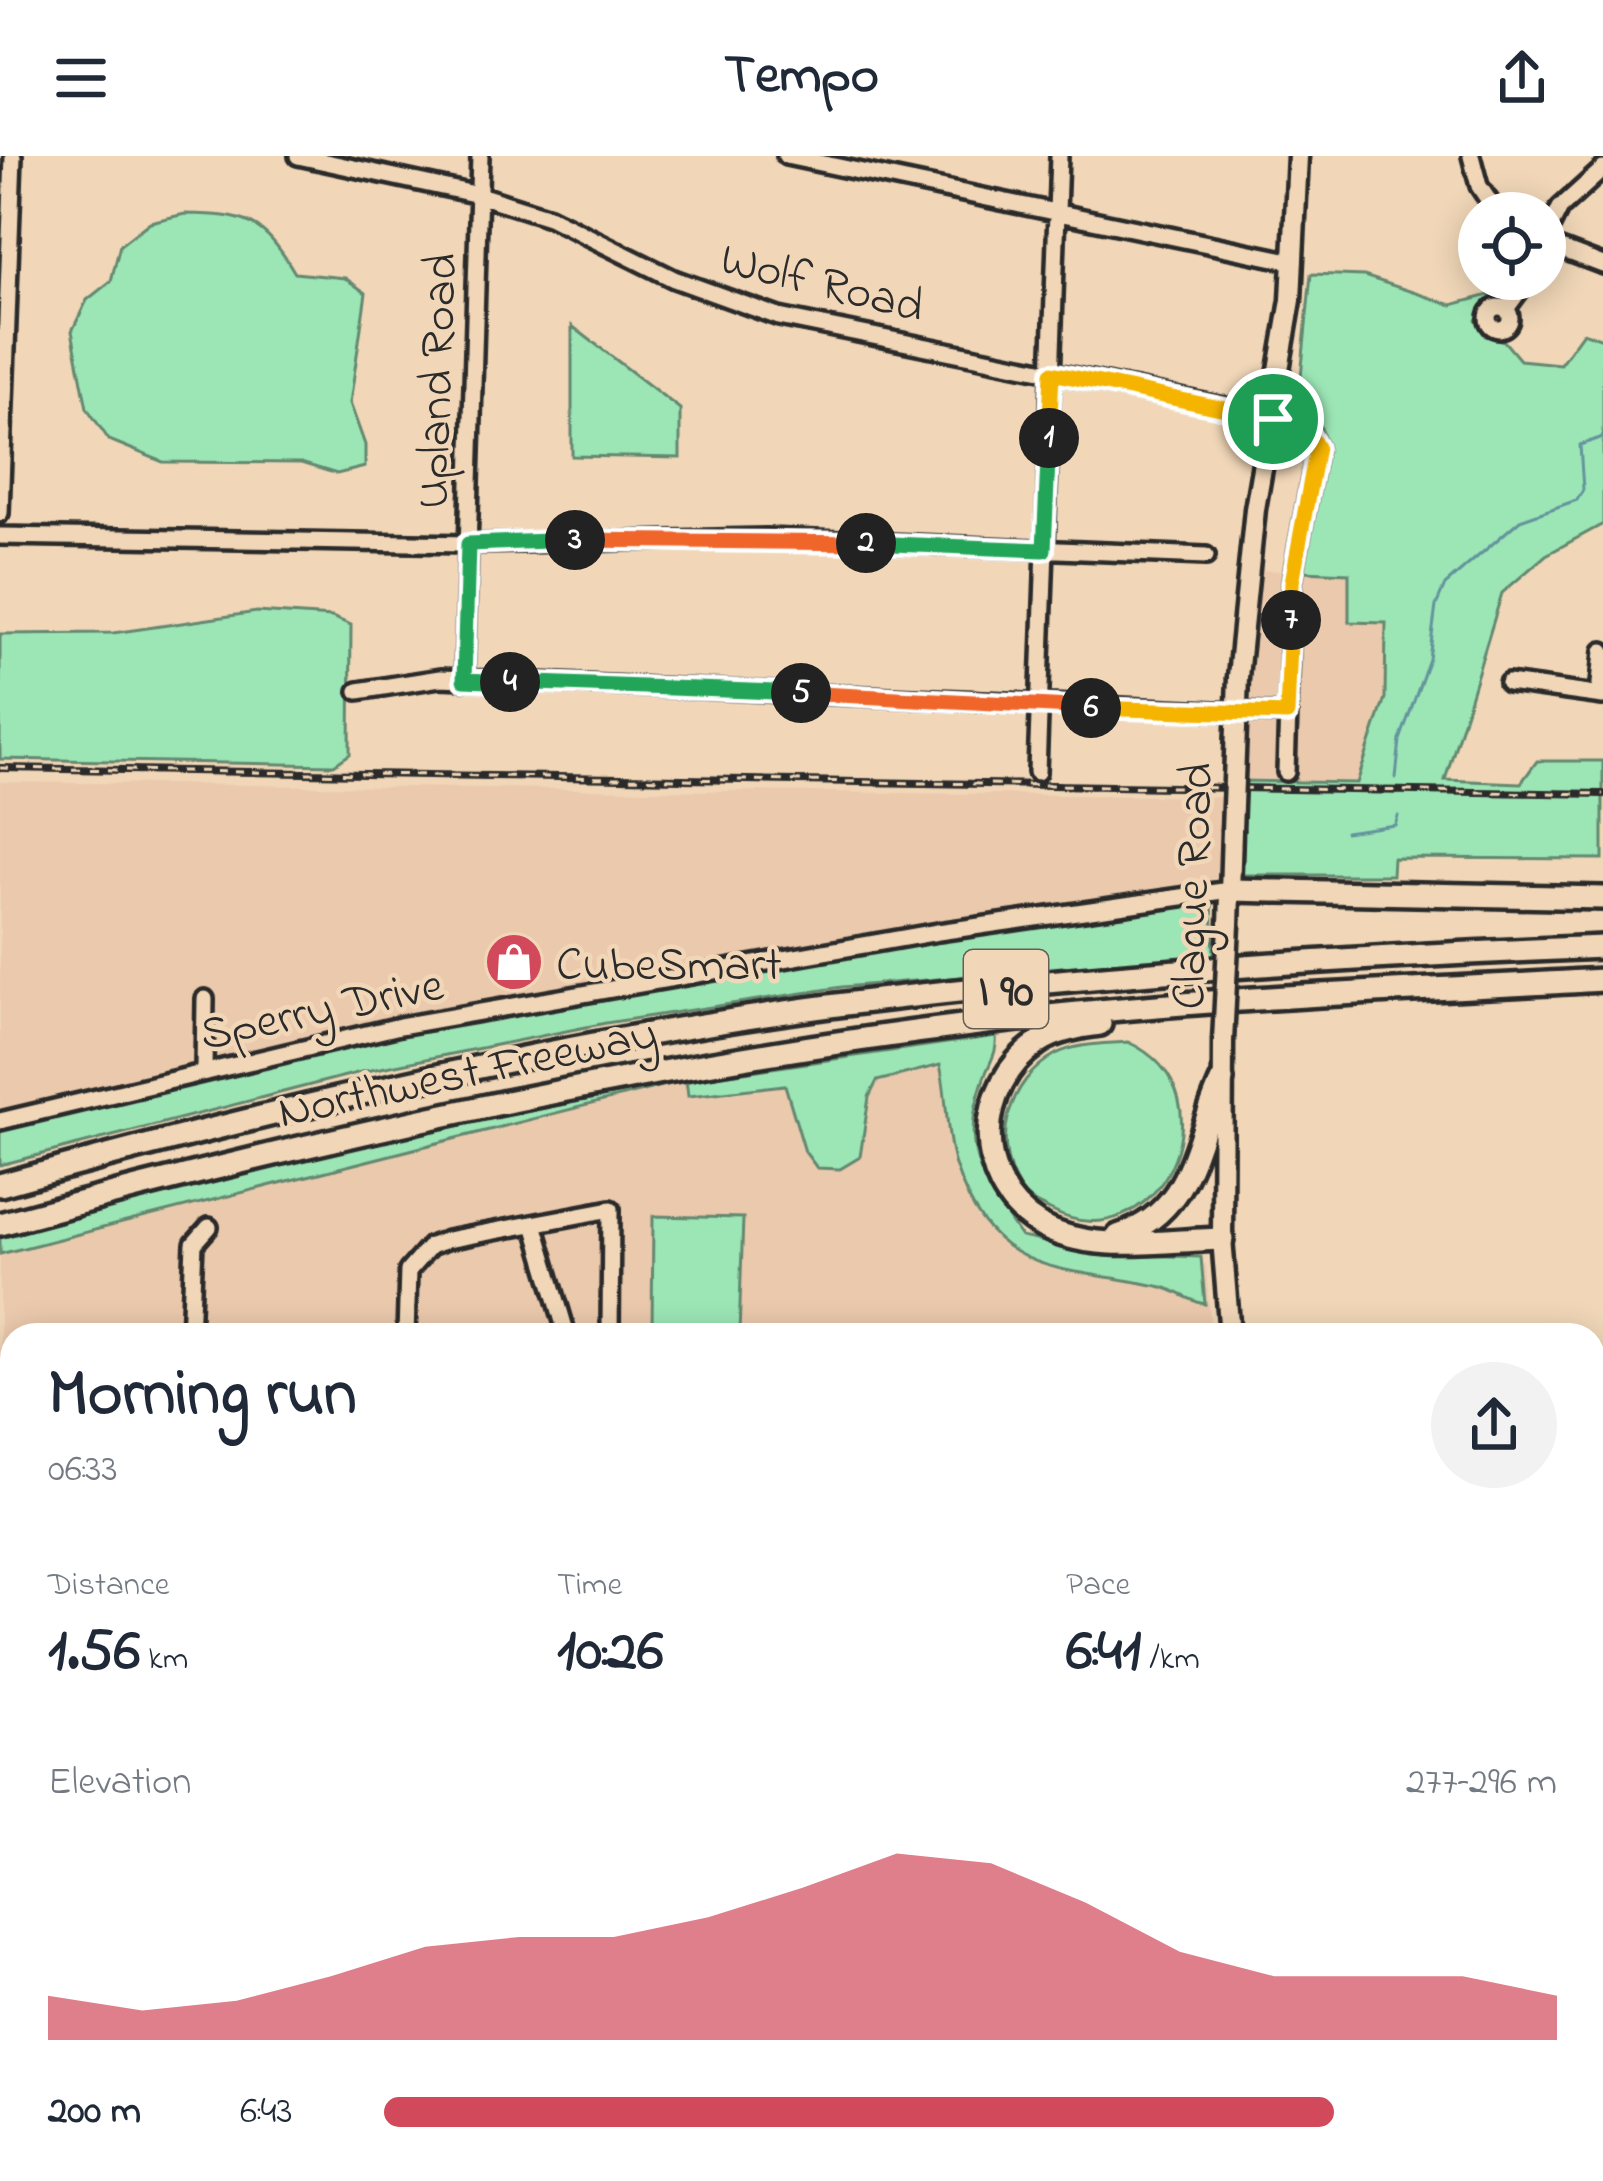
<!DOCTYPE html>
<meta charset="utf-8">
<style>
:root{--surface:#fff;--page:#f2f2f3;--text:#1f2937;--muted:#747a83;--accent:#d1495b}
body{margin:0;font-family:"Indie Flower",sans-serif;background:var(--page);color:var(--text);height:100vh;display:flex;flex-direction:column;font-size:45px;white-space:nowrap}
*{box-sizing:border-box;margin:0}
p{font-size:39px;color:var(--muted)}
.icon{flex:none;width:66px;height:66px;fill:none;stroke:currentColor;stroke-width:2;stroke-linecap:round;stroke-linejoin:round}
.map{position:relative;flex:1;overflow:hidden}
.side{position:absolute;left:0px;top:1167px;width:1605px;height:858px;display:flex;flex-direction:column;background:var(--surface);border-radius:36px 36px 0 0;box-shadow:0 6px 30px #0003}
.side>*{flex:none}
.fabs{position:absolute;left:1458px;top:36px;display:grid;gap:24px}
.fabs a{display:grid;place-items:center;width:108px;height:108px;border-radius:50%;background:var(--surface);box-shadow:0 6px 30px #0003;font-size:60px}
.pin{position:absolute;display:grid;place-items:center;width:102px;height:102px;color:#fff;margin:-51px;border:6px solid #fff;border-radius:50%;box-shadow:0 3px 12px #0007}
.km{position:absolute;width:60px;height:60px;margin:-30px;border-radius:50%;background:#222;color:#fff;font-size:33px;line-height:60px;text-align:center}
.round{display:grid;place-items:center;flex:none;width:126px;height:126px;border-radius:63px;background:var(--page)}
.overview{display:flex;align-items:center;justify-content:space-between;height:204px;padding:0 48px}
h1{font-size:66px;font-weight:800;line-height:90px}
.figures{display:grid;grid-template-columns:repeat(3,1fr);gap:18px;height:204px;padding:12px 48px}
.figures div{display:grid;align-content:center}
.figures b{font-size:60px;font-weight:800}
.figures small{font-size:33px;font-weight:400}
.figures p{font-size:33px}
.chart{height:336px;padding:24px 48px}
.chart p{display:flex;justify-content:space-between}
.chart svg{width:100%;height:216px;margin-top:12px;fill:var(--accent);opacity:.7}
ul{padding:0 48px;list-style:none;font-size:39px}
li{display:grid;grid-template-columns:192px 144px 1fr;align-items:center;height:90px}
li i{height:30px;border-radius:15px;background:var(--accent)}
header{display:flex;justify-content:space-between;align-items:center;height:156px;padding:0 48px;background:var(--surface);font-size:54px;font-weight:800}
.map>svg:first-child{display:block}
.built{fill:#ebc9ad}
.green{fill:#9ce6b6;stroke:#648870;stroke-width:3}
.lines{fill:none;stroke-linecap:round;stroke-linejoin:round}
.stream{stroke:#64949c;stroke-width:3}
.minor-casing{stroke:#2b2b2b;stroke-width:24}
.major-casing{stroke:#2b2b2b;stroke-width:27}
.highway-casing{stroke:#2b2b2b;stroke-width:30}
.minor{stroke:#f1d7b8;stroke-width:15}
.major{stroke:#f1d7b8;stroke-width:18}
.highway{stroke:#f1d7b8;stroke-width:21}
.rail-casing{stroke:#2b2b2b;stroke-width:8}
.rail{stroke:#f1d7b8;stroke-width:3;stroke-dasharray:9;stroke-linecap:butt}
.major-bridge-casing{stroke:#2b2b2b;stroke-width:27;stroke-linecap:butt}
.major-bridge{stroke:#f1d7b8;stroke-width:18}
.split-1-casing{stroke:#fff;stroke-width:24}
.split-2-casing{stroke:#fff;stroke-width:24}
.split-3-casing{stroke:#fff;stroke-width:24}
.split-4-casing{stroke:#fff;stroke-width:24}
.split-5-casing{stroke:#fff;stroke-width:24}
.split-6-casing{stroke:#fff;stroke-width:24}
.split-7-casing{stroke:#fff;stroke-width:24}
.split-8-casing{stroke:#fff;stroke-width:24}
.split-1{stroke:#f5b400;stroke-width:15}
.split-2{stroke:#22a559;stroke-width:15}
.split-3{stroke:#f0652b;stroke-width:15}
.split-4{stroke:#22a559;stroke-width:15}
.split-5{stroke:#22a559;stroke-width:15}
.split-6{stroke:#f0652b;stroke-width:15}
.split-7{stroke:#f5b400;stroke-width:15}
.split-8{stroke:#f5b400;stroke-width:15}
.labels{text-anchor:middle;stroke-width:9;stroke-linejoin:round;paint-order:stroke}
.shield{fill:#f1d7b8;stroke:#665f55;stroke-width:3}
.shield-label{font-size:45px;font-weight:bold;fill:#2b2b2b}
.street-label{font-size:48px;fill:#2b2b2b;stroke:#f1d7b8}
.poi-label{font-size:48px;fill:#2b2b2b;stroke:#f1d7b8;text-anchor:start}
</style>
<header><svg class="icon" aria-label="menu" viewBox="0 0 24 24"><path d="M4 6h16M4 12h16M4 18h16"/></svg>Tempo<svg class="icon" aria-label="share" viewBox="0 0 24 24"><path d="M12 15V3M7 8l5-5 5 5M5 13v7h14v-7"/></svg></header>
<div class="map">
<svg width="1603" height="2025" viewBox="0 0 1603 2025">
<rect width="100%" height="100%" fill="#f1d7b8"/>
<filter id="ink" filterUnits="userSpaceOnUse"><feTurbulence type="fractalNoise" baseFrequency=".00833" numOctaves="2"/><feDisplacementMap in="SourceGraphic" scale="24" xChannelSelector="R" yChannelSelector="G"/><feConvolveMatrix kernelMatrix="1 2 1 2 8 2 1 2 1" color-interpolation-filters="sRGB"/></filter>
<g filter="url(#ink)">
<path class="built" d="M 1253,414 L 1350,417 L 1349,465 L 1386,466 L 1385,542 L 1358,627 L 1239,625 Z
M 0,626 L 1229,641 L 1227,732 L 348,887 L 0,974 Z
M 958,898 L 960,988 L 1007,1080 L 1105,1111 L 1206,1108 L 1211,1179 L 12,1179 L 12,1617 L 0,1618 L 0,1098 L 687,924 L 689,940 L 746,936 Z
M 0,1638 L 12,1638 L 12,1789 L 0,1790 Z"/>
<path class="green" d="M 185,58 C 247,59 263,63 295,117 L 345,122 L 366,137 L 350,247 L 365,289 L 365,311 L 337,318 L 301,307 L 163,306 L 109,284 L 87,252 L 72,175 L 87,144 L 111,125 L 120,89 L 150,66 Z
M 1311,118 L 1364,120 L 1452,149 L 1493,138 L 1476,164 L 1485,180 L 1504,185 L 1520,204 L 1560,208 L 1583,176 L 1603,183 L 1603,368 L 1546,399 L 1502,437 L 1445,624 L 1521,627 L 1537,605 L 1603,605 L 1603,703 L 1393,702 L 1392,719 L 1240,719 L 1239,625 L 1357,627 L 1385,542 L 1386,467 L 1349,466 L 1349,417 L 1303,415 L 1327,291 L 1319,266 L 1298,252 Z
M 572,170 L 680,253 L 680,302 L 572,300 Z
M 257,456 L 332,461 L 351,469 L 350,598 L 334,609 L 0,603 L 0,478 L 113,477 Z
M 1212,746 L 1214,800 L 842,831 L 606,867 L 361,916 L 0,1009 L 0,974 L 348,887 L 933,783 Z
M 996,880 C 998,898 988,908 983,925 C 959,995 982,1024 1021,1081 L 1104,1098 L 1201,1101 L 1205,1148 C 1189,1145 1178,1135 1162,1131 C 1066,1109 994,1127 955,1009 C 945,978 948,941 940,909 L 877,925 L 869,941 L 860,1001 L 840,1013 L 817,1012 L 805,996 L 785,929 L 688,940 L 686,924 L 0,1098 L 0,1082 L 283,1006 L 443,972 L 687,924 Z
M 1128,886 C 1241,938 1156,1111 1050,1054 C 1038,1048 1027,1045 1020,1033 C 990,988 1008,924 1056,898 C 1077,887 1105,888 1128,886 Z
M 653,1060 L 743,1062 L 739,1179 L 652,1179 Z
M 1593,1518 L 1603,1518 L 1603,1856 L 1593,1856 Z
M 721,2013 L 1067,2013 L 1061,2025 L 730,2025 Z"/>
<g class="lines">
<path class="stream" d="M 1396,622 L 1400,584 L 1429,503 L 1436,450 L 1445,429 L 1520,364 L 1577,344 L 1583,334 L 1580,289 L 1603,281
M 1345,676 L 1395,669 L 1398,660
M 739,2013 L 747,2025"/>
<g class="minor-casing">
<path id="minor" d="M 298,0 L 479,39 L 549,61 L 674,123 L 779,161 L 1303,267 L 1317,291 L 1292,426 L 1286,616
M 786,0 L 1294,106
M 1471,0 L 1479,30 L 1497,57
M 1545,82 L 1560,52 L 1603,13
M 1545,87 L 1603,109
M1488 162a11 11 0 1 1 22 0a11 11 0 1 1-22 0Z
M 1506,153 L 1528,123
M 0,357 L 13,0
M 0,380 L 468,388 L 766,382 L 1206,400
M 464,524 L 480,0
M 1508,527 L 1603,540
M 358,535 L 440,522 L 1287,558
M 1599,539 L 1603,495
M 1037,616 L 1059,0
M 204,915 L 205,843
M 0,965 L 400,870 L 938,776 L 1230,734
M 534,1068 L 567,1179
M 190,1179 L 194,1088 L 209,1071
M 406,1179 L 408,1115 L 430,1090 L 447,1084 L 611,1053 L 610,1179
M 1593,1922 L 1603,1924
M 499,2013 L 508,2025
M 206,2025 L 212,2013
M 424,2025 L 437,2013
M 553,2025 L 569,2025
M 602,2025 L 606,2013
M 1552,2025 L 1552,2013"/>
</g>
<g class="major-casing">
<path id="major" d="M 1238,521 L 1255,353 L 1291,144 L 1298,0
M 1229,769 L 1232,675
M 1223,885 L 1222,1083 L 1230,1179
M 1593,1518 L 1603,1518
M 0,1630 L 12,1629
M 1227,2025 L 1228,2013"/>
</g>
<g class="highway-casing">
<path id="highway" d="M 1230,734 L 1603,742
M 1100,868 C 1081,870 1053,876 1038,887 C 975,929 971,1027 1038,1068 C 1090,1099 1165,1084 1222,1083
M 0,1029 C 277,953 576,881 861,846 C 1107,816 1356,801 1603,791
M 0,1068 C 322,981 647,908 978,868 C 1185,842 1395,836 1603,824
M 1118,1080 C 1194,1055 1193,985 1222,924"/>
</g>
<use href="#minor" class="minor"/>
<use href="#major" class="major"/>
<use href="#highway" class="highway"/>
<g class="rail-casing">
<path id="rail" d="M 0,612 L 1603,638"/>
</g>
<use href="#rail" class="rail"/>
<g class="major-bridge-casing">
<path id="major-bridge" d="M 1232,675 L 1238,521
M 1223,885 L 1229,769"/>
</g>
<use href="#major-bridge" class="major-bridge"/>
</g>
</g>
<g class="lines" filter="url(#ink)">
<g class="split-1-casing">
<path id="split-1" d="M 1049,282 L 1052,217 L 1273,263"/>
</g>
<g class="split-2-casing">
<path id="split-2" d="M 866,387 L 1044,394 L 1049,282"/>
</g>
<g class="split-3-casing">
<path id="split-3" d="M 575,384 L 866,387"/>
</g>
<g class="split-4-casing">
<path id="split-4" d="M 510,526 L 464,524 L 468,388 L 575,384"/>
</g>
<g class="split-5-casing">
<path id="split-5" d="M 510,526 L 801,537"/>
</g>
<g class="split-6-casing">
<path id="split-6" d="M 801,537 L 1091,552"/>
</g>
<g class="split-7-casing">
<path id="split-7" d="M 1091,552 L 1287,558 L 1291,464"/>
</g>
<g class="split-8-casing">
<path id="split-8" d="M 1273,263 L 1303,267 L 1317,291 L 1292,426 L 1291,464"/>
</g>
<use href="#split-1" class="split-1"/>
<use href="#split-2" class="split-2"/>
<use href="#split-3" class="split-3"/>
<use href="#split-4" class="split-4"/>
<use href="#split-5" class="split-5"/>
<use href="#split-6" class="split-6"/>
<use href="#split-7" class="split-7"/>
<use href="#split-8" class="split-8"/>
</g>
<defs>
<g id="shop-disc" transform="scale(3)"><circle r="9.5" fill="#d1495b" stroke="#f1d7b8"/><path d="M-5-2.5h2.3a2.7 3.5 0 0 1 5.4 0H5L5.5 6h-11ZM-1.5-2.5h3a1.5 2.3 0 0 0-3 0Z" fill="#fff"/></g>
</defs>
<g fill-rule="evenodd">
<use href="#shop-disc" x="514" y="806"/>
</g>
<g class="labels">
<rect class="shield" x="964" y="794" width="84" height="78" rx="9"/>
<g class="shield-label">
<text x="1006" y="849">I 90</text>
</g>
<g class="street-label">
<text transform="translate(823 124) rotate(14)" y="17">Wolf Road</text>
<text transform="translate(434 225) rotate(-88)" y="17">Upland Road</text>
<text transform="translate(1190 730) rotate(-88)" y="17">Clague Road</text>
<text transform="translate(321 851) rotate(-12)" y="17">Sperry Drive</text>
<text transform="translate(467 914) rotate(-12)" y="17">Northwest Freeway</text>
</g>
<g class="poi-label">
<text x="556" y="823">CubeSmart</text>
</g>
</g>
</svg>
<div class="fabs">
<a><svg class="icon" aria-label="locate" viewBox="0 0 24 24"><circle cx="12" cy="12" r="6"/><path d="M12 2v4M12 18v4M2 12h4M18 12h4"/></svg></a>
</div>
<div class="pin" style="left:1273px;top:263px;background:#1e9e55"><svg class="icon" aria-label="arrive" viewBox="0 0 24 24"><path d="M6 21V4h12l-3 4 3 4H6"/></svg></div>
<b class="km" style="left:1049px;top:282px">1</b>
<b class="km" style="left:866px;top:387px">2</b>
<b class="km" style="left:575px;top:384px">3</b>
<b class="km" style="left:510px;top:526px">4</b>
<b class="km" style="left:801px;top:537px">5</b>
<b class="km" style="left:1091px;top:552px">6</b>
<b class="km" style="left:1291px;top:464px">7</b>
<section class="side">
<div class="overview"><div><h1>Morning run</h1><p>06:33</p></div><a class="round"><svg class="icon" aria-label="share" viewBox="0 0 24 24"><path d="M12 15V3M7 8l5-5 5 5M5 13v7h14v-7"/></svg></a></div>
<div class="figures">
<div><p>Distance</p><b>1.56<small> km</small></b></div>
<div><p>Time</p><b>10:26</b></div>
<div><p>Pace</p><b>6:41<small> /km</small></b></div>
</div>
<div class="chart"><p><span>Elevation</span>277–296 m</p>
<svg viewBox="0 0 160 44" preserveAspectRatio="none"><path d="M0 44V35L10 38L20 36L30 31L40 25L50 23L60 23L70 19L80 13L90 6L100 8L110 16L120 26L130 31L140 31L150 31L160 35V44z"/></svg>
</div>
<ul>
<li><b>200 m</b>6:43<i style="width:81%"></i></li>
</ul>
</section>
</div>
